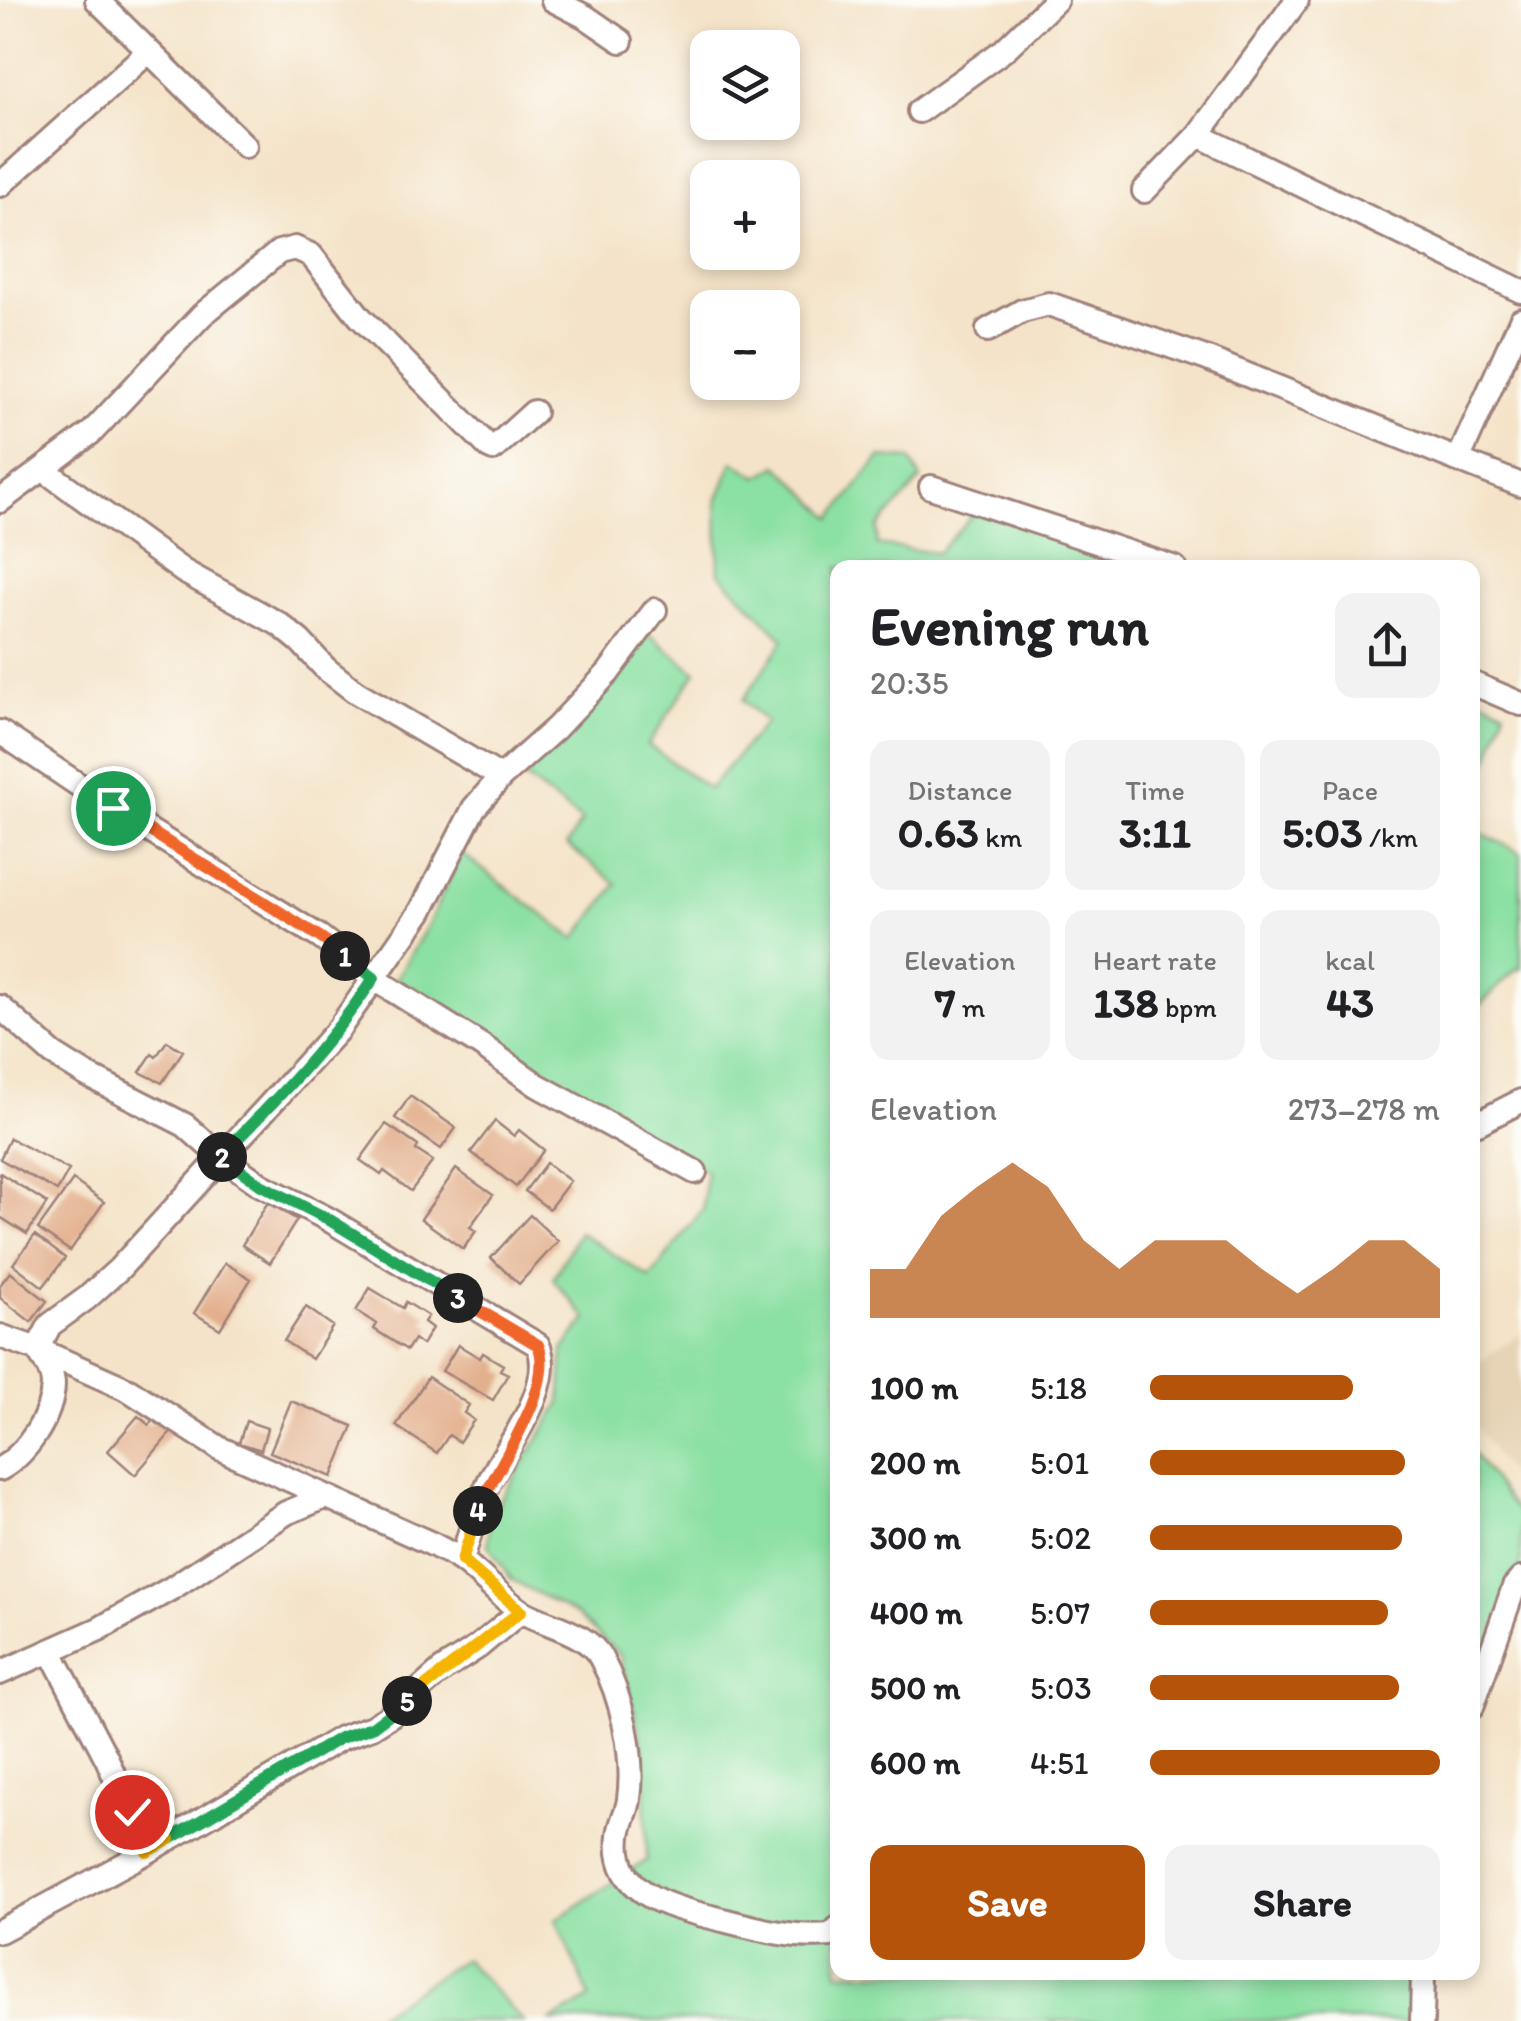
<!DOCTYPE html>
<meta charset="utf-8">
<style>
:root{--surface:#fff;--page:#f2f2f2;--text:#202124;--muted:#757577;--accent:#b45309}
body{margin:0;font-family:Itim,sans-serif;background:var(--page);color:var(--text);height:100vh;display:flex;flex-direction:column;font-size:38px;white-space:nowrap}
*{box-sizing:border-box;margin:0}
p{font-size:32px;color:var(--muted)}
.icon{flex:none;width:55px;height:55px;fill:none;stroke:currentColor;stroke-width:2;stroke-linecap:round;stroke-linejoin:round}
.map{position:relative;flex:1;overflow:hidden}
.panel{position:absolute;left:830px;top:560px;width:650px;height:1420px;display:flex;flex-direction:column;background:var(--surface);border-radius:20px;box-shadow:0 5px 15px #0003}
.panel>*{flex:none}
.buttons{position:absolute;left:690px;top:30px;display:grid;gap:20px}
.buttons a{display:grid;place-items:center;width:110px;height:110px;border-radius:20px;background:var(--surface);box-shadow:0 5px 15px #0003;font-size:50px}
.pin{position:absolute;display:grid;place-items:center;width:85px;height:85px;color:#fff;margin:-42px;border:5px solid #fff;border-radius:50%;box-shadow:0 2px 10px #0007}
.km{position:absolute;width:50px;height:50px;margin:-25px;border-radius:50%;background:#222;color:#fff;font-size:28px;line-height:50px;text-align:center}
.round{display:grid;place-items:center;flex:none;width:105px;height:105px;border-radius:20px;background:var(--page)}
.summary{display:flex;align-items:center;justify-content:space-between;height:170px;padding:0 40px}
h1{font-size:55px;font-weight:800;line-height:75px}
.metrics{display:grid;grid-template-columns:repeat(3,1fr);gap:15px;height:170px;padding:10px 40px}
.metrics div{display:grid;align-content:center;border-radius:20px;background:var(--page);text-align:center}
.metrics b{font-size:42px;font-weight:800}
.metrics small{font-size:28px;font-weight:400}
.metrics p{font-size:28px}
.chart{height:280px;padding:20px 40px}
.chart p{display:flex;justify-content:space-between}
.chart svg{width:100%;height:180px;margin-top:10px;fill:var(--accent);opacity:.7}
.button{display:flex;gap:20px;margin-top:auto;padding:20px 40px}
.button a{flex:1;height:115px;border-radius:20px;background:var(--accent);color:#fff;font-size:40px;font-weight:800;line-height:115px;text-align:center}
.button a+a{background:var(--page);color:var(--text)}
ul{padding:0 40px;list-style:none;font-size:32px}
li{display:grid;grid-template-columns:160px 120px 1fr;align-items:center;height:75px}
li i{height:25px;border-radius:12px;background:var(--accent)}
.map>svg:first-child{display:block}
.built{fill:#e7d4b7}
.green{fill:#8be0a3;stroke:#6a8067;stroke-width:2.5}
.building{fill:#e3b08e}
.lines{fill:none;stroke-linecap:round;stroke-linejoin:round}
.street-casing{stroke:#9f817a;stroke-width:28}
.street{stroke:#fff;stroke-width:22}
.split-1-casing{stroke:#fff;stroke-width:20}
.split-2-casing{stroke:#fff;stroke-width:20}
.split-3-casing{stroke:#fff;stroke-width:20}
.split-4-casing{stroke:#fff;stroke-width:20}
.split-5-casing{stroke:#fff;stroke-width:20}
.split-6-casing{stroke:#fff;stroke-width:20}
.split-7-casing{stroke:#fff;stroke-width:20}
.split-1{stroke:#f0652b;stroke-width:12}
.split-2{stroke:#22a559;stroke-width:12}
.split-3{stroke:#22a559;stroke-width:12}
.split-4{stroke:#f0652b;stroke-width:12}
.split-5{stroke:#f5b400;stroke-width:12}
.split-6{stroke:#22a559;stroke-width:12}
.split-7{stroke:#f5b400;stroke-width:12}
</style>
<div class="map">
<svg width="1521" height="2021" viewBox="0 0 1521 2021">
<rect width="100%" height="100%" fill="#fdfcf7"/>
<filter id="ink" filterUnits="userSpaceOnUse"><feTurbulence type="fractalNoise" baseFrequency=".01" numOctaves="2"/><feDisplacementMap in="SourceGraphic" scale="20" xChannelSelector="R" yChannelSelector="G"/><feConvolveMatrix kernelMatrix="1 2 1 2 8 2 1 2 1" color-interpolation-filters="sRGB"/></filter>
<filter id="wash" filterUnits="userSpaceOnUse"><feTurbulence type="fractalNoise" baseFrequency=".0048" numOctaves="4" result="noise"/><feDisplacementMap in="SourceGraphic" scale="40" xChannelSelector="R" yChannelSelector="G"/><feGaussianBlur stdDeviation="2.25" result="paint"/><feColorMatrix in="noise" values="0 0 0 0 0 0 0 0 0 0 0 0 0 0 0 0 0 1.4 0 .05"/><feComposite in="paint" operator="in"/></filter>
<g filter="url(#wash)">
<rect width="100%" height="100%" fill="#f4e3c8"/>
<path class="built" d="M 1521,1333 L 1521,1491 L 1473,1422 L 1472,1367 Z"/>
<path class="green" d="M 880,457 L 910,459 L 921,479 L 878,527 L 877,545 L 938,553 L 976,511 L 1150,567 L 838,568 L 838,1972 L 1425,1973 L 1418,2021 L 551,2021 L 590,1998 L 556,1920 L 647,1860 L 644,1752 L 620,1655 L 577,1615 L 511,1579 L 488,1545 L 490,1516 L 561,1403 L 563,1350 L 587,1319 L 553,1279 L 579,1232 L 650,1278 L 703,1209 L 706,1171 L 396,979 L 429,923 L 461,853 L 575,939 L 617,884 L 567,845 L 582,821 L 519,773 L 649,634 L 696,672 L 648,745 L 709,789 L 766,722 L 743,700 L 784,640 L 719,573 L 717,501 L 733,461 L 758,477 L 778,465 L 832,518 Z
M 1473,695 L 1505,710 L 1473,807 Z
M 1473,829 L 1521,853 L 1521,969 L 1516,969 L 1477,1008 L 1472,1001 Z
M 1473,1453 L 1521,1518 L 1521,1567 L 1499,1617 L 1473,1714 Z
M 464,1959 L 523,2021 L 367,2021 Z"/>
<g id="blocks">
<path class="building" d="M 167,1041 L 183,1051 L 162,1083 L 140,1072 L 152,1054 L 156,1057 Z
M 410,1096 L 456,1128 L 441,1149 L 395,1118 Z
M 495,1121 L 514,1136 L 519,1130 L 544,1150 L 516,1187 L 471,1152 Z
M 386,1124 L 418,1146 L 416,1150 L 433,1161 L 411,1191 L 384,1171 L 381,1175 L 360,1160 Z
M 10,1138 L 69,1170 L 57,1191 L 0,1159 Z
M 546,1163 L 570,1181 L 549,1209 L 525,1191 Z
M 456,1169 L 493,1195 L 470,1227 L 476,1231 L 463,1249 L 421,1219 Z
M 0,1173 L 47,1203 L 27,1234 L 0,1217 Z
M 73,1180 L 104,1202 L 70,1251 L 38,1229 Z
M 268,1202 L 297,1220 L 270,1263 L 242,1245 Z
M 530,1215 L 558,1241 L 519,1284 L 491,1258 Z
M 35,1235 L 65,1258 L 43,1287 L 13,1264 Z
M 225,1263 L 251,1279 L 220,1329 L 194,1313 Z
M 10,1272 L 47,1301 L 31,1322 L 0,1298 L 0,1285 Z
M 370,1288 L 403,1308 L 406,1302 L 428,1316 L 424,1322 L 432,1328 L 422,1345 L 414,1339 L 407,1350 L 374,1329 L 377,1324 L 356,1311 Z
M 306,1307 L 333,1326 L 312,1359 L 284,1341 Z
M 458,1345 L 480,1358 L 483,1353 L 503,1365 L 500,1370 L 508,1374 L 493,1400 L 442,1371 Z
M 428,1377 L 469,1405 L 464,1413 L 474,1420 L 459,1442 L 449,1435 L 437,1453 L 396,1426 Z
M 291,1401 L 353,1426 L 332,1477 L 270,1452 Z
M 138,1416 L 149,1425 L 157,1416 L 173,1430 L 135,1475 L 108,1451 Z
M 246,1421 L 267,1428 L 261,1450 L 239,1443 Z"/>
</g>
</g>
<g filter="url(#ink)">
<use href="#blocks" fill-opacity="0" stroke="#9f817a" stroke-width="2.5"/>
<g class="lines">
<g class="street-casing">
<path id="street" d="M 97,0 L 245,146
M 553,0 L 586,17 L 621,41
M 919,111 L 1004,50 L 1056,0
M 1198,135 L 1297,0
M 0,185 L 148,52
M 1144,191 L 1198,135 L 1521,291
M 988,330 L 1022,311 L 1049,304 L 1205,358 L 1458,460 L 1521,320
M 1458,460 L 1521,485
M 44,470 L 183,571 L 279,624 L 300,641 L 326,669 L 356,692 L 501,777
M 931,487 L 1175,568
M 0,501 L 92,432 L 202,315 L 279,252 L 295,248 L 311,255 L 360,317 L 489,447 L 493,449 L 534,412
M 1472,683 L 1521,704
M 0,732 L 113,808 L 320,937 L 373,978 L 482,1046 L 537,1085 L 695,1172
M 0,1007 L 53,1054 L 85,1074 L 185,1125 L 220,1156 L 261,1185 L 328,1219 L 538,1345 C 557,1387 504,1448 487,1486 C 476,1510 469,1535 462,1560
M 1478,1123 L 1521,1101
M 0,1336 L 37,1349 L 129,1390 L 219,1448 L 432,1544 C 443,1550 455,1555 465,1563 C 485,1578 502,1600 523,1612 C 548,1626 587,1632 601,1658 C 622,1697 635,1755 629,1799 C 628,1811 620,1823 619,1836 C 613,1893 667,1906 711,1917 C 751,1927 789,1939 831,1935 L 838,1928
M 0,1469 C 27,1454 52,1416 53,1385 C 53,1371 44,1360 37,1349 L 50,1325 L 87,1298 L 119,1269 L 338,1030 L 421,911 L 474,808 L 501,777 L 556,728 L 608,673 L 655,610
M 51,1652 L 107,1759 L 147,1852
M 0,1673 L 99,1629 L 172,1588 L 286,1513 L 325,1497
M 1472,1707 L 1514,1587 L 1521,1579
M 0,1931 L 147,1852 L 341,1738 L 372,1727 L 391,1715 L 442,1670 L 478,1647 L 521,1611
M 1422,2021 L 1423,1972"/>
</g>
<use href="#street" class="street"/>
</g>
</g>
<g class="lines" filter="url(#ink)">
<g class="split-1-casing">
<path id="split-1" d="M 113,808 L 320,937 L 345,956"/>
</g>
<g class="split-2-casing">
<path id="split-2" d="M 222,1157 L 220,1156 C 278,1099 328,1046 374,978 L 345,956"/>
</g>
<g class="split-3-casing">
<path id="split-3" d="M 222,1157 L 261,1185 L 328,1219 L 458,1298"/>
</g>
<g class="split-4-casing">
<path id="split-4" d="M 458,1298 L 538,1345 C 557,1388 494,1469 478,1511"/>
</g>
<g class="split-5-casing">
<path id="split-5" d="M 407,1701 L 521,1611 L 462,1560 L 478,1511"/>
</g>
<g class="split-6-casing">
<path id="split-6" d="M 170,1839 L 340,1738 L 372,1727 L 407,1701"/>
</g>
<g class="split-7-casing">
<path id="split-7" d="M 132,1812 L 147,1852 L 170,1839"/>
</g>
<use href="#split-1" class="split-1"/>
<use href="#split-2" class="split-2"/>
<use href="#split-3" class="split-3"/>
<use href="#split-4" class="split-4"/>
<use href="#split-5" class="split-5"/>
<use href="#split-6" class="split-6"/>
<use href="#split-7" class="split-7"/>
</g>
</svg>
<div class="buttons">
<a><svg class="icon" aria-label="layers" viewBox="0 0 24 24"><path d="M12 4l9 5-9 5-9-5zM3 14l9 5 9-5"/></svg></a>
<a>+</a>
<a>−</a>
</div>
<div class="pin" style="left:113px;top:808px;background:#1e9e55"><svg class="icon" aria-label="arrive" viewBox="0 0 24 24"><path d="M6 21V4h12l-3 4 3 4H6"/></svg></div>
<div class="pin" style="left:132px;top:1812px;background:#d93025"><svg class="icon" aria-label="check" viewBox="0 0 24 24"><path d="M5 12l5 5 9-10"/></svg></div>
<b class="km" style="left:345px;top:956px">1</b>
<b class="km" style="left:222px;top:1157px">2</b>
<b class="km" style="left:458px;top:1298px">3</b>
<b class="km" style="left:478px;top:1511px">4</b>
<b class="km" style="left:407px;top:1701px">5</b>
<section class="panel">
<div class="summary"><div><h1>Evening run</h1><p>20:35</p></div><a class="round"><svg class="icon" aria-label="share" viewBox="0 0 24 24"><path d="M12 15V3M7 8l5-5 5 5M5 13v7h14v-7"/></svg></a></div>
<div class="metrics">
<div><p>Distance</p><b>0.63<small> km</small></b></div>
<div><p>Time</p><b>3:11</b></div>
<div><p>Pace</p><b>5:03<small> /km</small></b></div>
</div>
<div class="metrics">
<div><p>Elevation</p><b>7<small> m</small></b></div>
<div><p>Heart rate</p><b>138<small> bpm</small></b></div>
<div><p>kcal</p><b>43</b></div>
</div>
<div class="chart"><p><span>Elevation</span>273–278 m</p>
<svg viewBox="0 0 160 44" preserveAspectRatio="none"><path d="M0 44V32L10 32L20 19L30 12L40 6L50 12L60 25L70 32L80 25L90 25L100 25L110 32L120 38L130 32L140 25L150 25L160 32V44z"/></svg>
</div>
<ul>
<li><b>100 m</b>5:18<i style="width:70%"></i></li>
<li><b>200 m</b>5:01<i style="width:88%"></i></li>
<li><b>300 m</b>5:02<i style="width:87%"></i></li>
<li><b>400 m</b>5:07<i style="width:82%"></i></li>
<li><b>500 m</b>5:03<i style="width:86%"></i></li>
<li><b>600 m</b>4:51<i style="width:100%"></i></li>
</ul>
<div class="button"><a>Save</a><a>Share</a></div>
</section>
</div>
